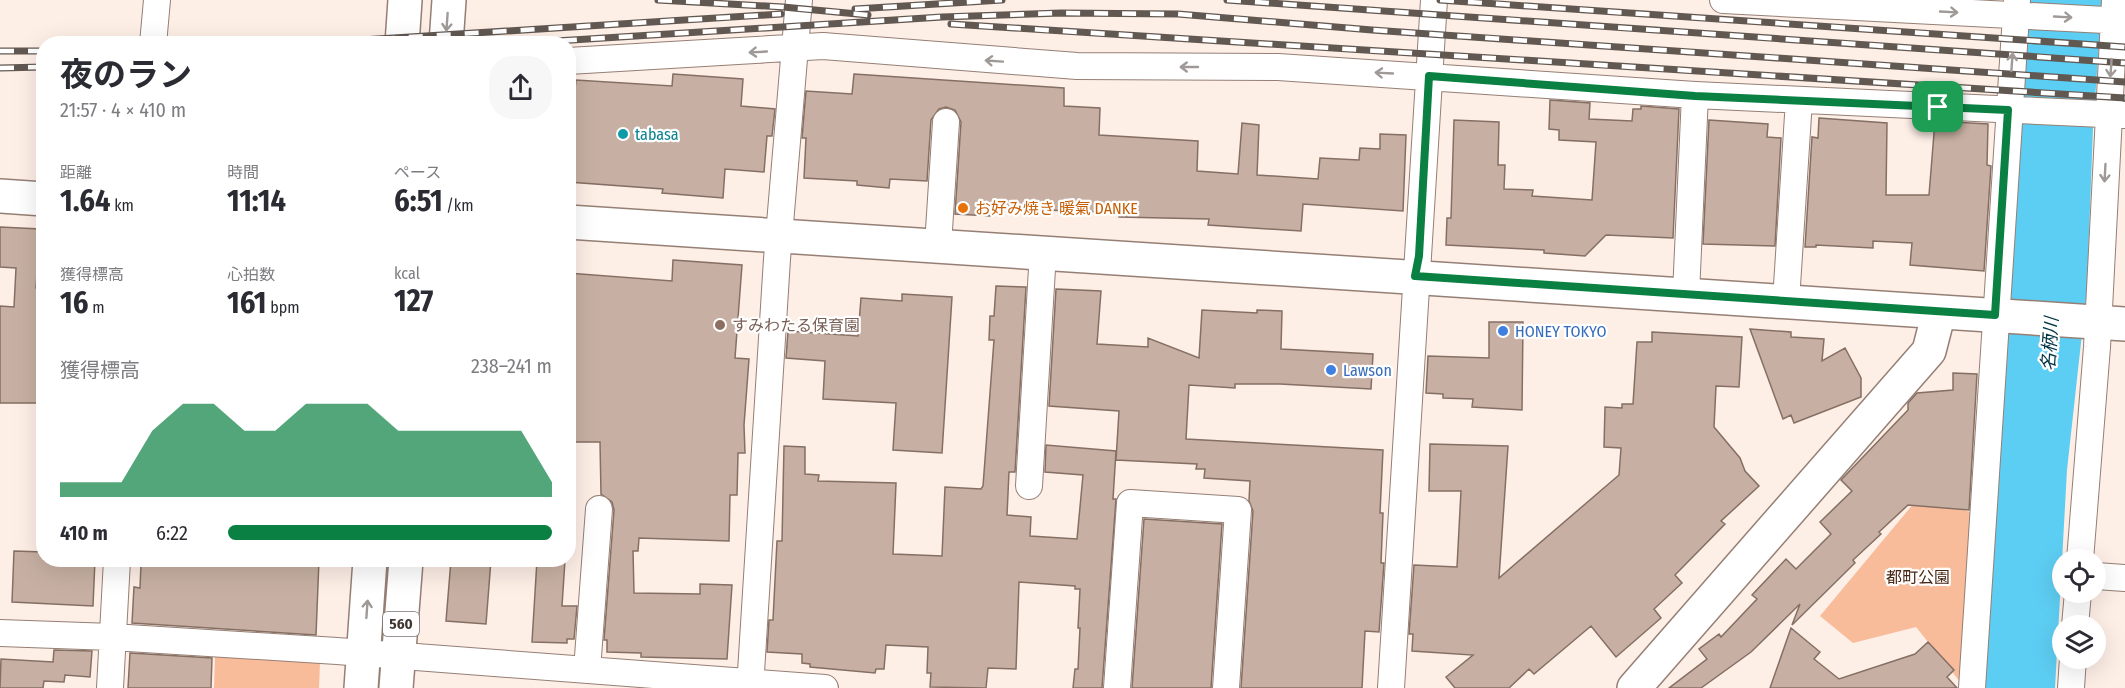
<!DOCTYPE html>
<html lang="ja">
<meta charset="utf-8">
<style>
:root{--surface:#fff;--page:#f7f7f7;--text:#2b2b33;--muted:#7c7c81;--accent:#0b8043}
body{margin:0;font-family:"Fira Sans Condensed","Noto Sans JP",sans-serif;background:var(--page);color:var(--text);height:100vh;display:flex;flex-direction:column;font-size:22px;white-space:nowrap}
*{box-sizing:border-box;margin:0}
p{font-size:20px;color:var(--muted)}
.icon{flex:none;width:33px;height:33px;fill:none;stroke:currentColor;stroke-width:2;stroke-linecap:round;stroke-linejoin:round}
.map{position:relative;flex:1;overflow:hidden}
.details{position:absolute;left:36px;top:36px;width:540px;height:531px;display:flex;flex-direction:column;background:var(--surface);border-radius:24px;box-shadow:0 6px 24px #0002}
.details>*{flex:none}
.buttons{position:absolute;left:2052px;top:549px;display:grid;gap:12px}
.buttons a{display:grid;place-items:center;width:54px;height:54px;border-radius:50%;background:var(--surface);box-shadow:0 6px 24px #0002;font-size:30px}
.pin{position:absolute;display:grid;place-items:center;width:51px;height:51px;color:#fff;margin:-26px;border-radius:12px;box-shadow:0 3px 9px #0006}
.round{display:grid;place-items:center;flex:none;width:63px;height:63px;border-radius:24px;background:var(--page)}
.overview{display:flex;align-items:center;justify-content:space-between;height:102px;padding:0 24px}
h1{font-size:33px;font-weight:700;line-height:45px}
.metrics{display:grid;grid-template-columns:repeat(3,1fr);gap:9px;height:102px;padding:6px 24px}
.metrics div{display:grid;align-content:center}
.metrics b{font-size:30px;font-weight:700}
.metrics small{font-size:16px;font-weight:400}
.metrics p{font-size:16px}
.chart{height:168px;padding:12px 24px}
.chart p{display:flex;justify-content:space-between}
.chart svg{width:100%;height:108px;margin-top:6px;fill:var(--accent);opacity:.7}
ul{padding:0 24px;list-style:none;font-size:20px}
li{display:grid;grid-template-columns:96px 72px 1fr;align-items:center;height:45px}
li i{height:15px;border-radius:8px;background:var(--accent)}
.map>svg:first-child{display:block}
.green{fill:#f9bc9b}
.water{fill:#5dcef3}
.building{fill:#c7b0a3;stroke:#856f64;stroke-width:1.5}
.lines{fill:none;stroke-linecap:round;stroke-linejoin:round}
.street-casing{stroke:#957f74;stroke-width:28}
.secondary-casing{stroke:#957f74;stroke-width:36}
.primary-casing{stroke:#957f74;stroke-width:36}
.street{stroke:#fff;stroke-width:26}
.secondary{stroke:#fff;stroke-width:33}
.primary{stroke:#fff;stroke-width:33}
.rail-casing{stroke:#625852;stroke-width:7}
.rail{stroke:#fff;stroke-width:4.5;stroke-dasharray:14;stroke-linecap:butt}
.oneway{stroke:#9f9a98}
.route-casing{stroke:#fff;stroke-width:12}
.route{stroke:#0b8043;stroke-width:8}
.culture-dot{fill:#0f9aa8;stroke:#fff;stroke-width:2}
.food-dot{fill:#e8710a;stroke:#fff;stroke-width:2}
.education-dot{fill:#8d6e63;stroke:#fff;stroke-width:2}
.shop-dot{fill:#3f7fe0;stroke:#fff;stroke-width:2}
.labels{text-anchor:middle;stroke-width:4.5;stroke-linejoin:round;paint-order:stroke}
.shield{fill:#fff;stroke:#79726f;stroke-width:1.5}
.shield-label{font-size:15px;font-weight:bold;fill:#3f3631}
.culture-label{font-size:16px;fill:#0d838f;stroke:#fff;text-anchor:start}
.food-label{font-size:16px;fill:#c56008;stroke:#fff;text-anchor:start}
.education-label{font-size:16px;fill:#785e54;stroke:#fff;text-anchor:start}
.shop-label{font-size:16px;fill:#366cbe;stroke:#fff;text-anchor:start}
.park-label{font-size:16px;fill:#472613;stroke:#fff}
.water-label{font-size:18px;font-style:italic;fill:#003544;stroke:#fff}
</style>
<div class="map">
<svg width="2125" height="688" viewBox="0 0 2125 688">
<rect width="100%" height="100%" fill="#fdeee6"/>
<path class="green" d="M 1919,497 L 1970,512 L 1965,688 L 1916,627 L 1853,643 L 1820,616 Z
M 215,656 L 320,662 L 319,688 L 214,688 Z"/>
<path class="water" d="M 2024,0 L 2102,0 L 2093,129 L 2087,288 L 2067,470 L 2055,688 L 1977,688 Z"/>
<path class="building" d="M 673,74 L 743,79 L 741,106 L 775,109 L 772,136 L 767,136 L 764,172 L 725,169 L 723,198 L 662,193 L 663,189 L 568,182 L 568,98 L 574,99 L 576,80 L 672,86 Z
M 854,74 L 1064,88 L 1064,106 L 1100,108 L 1099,135 L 1198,141 L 1197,171 L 1238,174 L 1242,123 L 1259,125 L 1257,175 L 1318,179 L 1320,158 L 1359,160 L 1360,148 L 1380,149 L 1380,134 L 1406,135 L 1403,211 L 1303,204 L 1301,231 L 1208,225 L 1209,219 L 1119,217 L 1119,213 L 1081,211 L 990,209 L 990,216 L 955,214 L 961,122 L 955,110 L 946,107 L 939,109 L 931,120 L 927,181 L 890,179 L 889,188 L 857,185 L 857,181 L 804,178 L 806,138 L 802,138 L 806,91 L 852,94 Z
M 1550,100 L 1590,103 L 1589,119 L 1632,121 L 1633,109 L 1641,109 L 1641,106 L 1679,109 L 1673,238 L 1606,235 L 1585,256 L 1544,253 L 1544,250 L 1446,245 L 1447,218 L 1451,218 L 1454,120 L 1499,122 L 1498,165 L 1505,165 L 1504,189 L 1533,190 L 1532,196 L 1592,200 L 1596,142 L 1559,140 L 1559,130 L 1549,129 Z
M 1819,118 L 1887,123 L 1886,195 L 1929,195 L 1935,121 L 1988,124 L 1987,165 L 1991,166 L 1984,271 L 1910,265 L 1912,243 L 1873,241 L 1873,248 L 1816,245 L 1816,247 L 1805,247 L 1812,137 L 1818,138 Z
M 1709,120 L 1768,124 L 1767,137 L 1781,138 L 1775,246 L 1703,244 Z
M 0,227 L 40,229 L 36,288 L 44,288 L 44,403 L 0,403 L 0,306 L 14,307 L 16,268 L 0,267 Z
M 673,260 L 742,265 L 735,358 L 749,359 L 744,425 L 745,453 L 738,453 L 737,495 L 730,495 L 729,541 L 639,538 L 638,551 L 633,551 L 634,593 L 700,594 L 700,584 L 732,585 L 727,659 L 641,657 L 641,653 L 607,652 L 607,640 L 604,640 L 614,510 L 612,502 L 601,494 L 600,442 L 568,442 L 568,273 L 672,281 Z
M 996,286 L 1026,287 L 1015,472 L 1009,472 L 1007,515 L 1031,517 L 1030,536 L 1077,539 L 1083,475 L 1045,472 L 1046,445 L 1116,451 L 1113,499 L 1116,499 L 1102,688 L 1073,688 L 1075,669 L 1078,669 L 1080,628 L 1078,628 L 1080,589 L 1075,589 L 1075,586 L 1019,582 L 1016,669 L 988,668 L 986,688 L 930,687 L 931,673 L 927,673 L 928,647 L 886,645 L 884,669 L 876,669 L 875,673 L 810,667 L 810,664 L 802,663 L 802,654 L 767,652 L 769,620 L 773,620 L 777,541 L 782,541 L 784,446 L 805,447 L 805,474 L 819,475 L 818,481 L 896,483 L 893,554 L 942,556 L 945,487 L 981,489 L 983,486 L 994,340 L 989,340 L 990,316 L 994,316 Z
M 1056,289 L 1101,291 L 1097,344 L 1148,347 L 1148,338 L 1199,358 L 1202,310 L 1257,313 L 1257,310 L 1282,311 L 1281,349 L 1373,354 L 1371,389 L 1280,384 L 1235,384 L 1235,388 L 1189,385 L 1186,439 L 1383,450 L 1380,513 L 1383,513 L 1381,563 L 1384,563 L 1379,632 L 1365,631 L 1362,688 L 1241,688 L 1253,511 L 1249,501 L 1250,481 L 1204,478 L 1205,469 L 1196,469 L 1197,464 L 1116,460 L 1119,411 L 1049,406 Z
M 902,294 L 952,297 L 942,453 L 893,450 L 896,403 L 823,399 L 825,361 L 786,358 L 788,331 L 858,336 L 861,298 L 902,301 Z
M 1489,322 L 1523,322 L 1522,410 L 1472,407 L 1473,399 L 1443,398 L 1443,394 L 1426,393 L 1428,356 L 1489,358 Z
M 1750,329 L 1791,332 L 1791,337 L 1824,339 L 1822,361 L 1845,348 L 1861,378 L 1861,397 L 1794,423 L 1791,415 L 1783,419 Z
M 1652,332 L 1742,337 L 1739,387 L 1716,386 L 1714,427 L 1740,458 L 1745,471 L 1759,486 L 1721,521 L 1725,524 L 1675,575 L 1682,583 L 1654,609 L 1661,618 L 1616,657 L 1591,626 L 1534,674 L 1529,669 L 1509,688 L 1455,688 L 1446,677 L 1473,655 L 1412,651 L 1413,634 L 1409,634 L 1414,565 L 1457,567 L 1461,491 L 1429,491 L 1430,444 L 1508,446 L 1499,578 L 1619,475 L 1621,448 L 1604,447 L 1605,407 L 1622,408 L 1622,404 L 1633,404 L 1637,342 L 1652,342 Z
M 1953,373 L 1977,374 L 1969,510 L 1908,505 L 1879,532 L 1881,534 L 1853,560 L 1855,563 L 1792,625 L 1800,604 L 1751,652 L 1701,688 L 1669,688 L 1707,659 L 1699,649 L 1719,634 L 1721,637 L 1757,599 L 1752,595 L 1786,559 L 1796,569 L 1831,534 L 1820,522 L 1852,491 L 1841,480 L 1908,410 L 1908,403 L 1917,393 L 1953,390 Z
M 1144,519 L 1222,524 L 1211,688 L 1132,688 Z
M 14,551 L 44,552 L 44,560 L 95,560 L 93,606 L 12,602 Z
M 179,560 L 319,560 L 316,635 L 132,623 L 134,587 L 140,588 L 141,564 L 178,566 Z
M 451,560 L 491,560 L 486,624 L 446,621 Z
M 537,560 L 565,560 L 562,606 L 577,606 L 574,639 L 567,639 L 567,643 L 532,642 Z
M 1791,628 L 1820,652 L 1814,659 L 1839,679 L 1915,654 L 1928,642 L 1954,670 L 1947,677 L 1957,688 L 1770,688 Z
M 54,650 L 92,651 L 90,677 L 65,675 L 64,682 L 44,681 L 43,688 L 0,688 L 1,659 L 53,662 Z
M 130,653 L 212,658 L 211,688 L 128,688 Z"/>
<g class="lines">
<g class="street-casing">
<path id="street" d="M 1723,0 L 2125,21
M 153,44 L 157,0
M 568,61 L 823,46 L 1077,66 L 1278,67 L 1695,95 L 2125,115
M 938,245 L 946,122
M 1686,294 L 1695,95
M 1786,301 L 1799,100
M 1029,486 L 1043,252
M 2080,560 L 2097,347 L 2115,0
M 2096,576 L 2125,578
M 2075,626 L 2078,592
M 0,633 L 112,637 L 337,651 L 825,688
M 587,670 L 599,509
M 110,688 L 117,560
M 750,688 L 777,259 L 799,0
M 1117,688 L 1130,503 L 1238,510 L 1226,688
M 1391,688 L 1434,0
M 1972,688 L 2017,0
M 2071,688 L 2073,658"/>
</g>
<g class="secondary-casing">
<path id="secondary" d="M 0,196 L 44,199
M 568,222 L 2125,324
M 1634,688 L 1929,351 L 1939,312"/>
</g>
<g class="primary-casing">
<path id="primary" d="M 402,44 L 405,0
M 446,44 L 449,0
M 361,688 L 370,560
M 396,688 L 406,560"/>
</g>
<use href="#street" class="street"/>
<use href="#secondary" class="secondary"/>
<use href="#primary" class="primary"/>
<g class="rail-casing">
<path id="rail" d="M 658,0 L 783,7 L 868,15
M 1227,0 L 2125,63
M 1440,0 L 2125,47
M 855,9 L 1002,0
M 951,24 L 2125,98
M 297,44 L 781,14
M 507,44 L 942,17 L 1061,13 L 1178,14 L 1372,30 L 2125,82
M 0,51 L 44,51
M 0,68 L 44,67"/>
</g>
<use href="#rail" class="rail"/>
</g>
<defs><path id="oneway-shaft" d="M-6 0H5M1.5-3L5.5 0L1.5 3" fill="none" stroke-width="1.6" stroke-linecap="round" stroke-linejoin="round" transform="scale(1.5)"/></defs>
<g class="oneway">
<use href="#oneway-shaft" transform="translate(1949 12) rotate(3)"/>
<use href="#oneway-shaft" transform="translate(2063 17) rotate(3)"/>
<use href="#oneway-shaft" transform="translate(447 22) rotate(94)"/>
<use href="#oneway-shaft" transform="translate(758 52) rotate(177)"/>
<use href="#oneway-shaft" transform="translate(994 61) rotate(-176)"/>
<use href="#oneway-shaft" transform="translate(2012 62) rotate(-86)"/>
<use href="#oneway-shaft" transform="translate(1189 67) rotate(-180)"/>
<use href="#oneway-shaft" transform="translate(2111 68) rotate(94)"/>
<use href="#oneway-shaft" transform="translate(1384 73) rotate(-177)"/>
<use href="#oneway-shaft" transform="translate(2105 173) rotate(93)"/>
<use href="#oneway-shaft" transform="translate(367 609) rotate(-86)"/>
</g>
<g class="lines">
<g class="route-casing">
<path id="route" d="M 1429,76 L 1695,96 L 2008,110 L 1995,315 L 1415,276 L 1419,256 Z"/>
</g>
<use href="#route" class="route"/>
</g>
<circle class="culture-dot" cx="623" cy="134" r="6"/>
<circle class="food-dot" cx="963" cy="208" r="6"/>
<circle class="education-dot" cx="720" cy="325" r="6"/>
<g class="shop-dot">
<circle cx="1503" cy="331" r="6"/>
<circle cx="1331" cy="370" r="6"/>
</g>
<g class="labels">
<rect class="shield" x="383" y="612" width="36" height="24" rx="4.5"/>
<g class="shield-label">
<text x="401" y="629">560</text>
</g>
<g class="culture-label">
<text x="635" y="140">tabasa</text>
</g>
<g class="food-label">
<text x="975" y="214">お好み焼き 暖氣 DANKE</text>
</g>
<g class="education-label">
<text x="732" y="331">すみわたる保育園</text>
</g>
<g class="shop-label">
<text x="1515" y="337">HONEY TOKYO</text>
<text x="1343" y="376">Lawson</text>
</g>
<g class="park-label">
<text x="1918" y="583">都町公園</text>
</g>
<g class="water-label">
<text transform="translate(2050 344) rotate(-86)" y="6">名柄川</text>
</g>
</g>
</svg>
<div class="buttons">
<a><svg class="icon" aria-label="locate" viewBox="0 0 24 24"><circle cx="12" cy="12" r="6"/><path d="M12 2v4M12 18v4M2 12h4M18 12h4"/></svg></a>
<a><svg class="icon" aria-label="layers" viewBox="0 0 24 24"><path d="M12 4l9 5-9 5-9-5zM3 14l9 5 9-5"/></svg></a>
</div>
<div class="pin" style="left:1938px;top:107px;background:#1e9e55"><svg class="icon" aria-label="arrive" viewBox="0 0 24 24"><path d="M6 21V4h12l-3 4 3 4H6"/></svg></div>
<section class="details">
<div class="overview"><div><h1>夜のラン</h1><p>21:57 · 4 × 410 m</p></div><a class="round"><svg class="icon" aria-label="share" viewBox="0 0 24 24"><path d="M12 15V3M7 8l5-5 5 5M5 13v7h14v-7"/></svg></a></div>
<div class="metrics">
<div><p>距離</p><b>1.64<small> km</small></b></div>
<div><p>時間</p><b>11:14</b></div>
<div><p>ペース</p><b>6:51<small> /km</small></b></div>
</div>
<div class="metrics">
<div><p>獲得標高</p><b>16<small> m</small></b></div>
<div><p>心拍数</p><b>161<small> bpm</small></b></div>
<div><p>kcal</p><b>127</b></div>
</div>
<div class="chart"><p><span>獲得標高</span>238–241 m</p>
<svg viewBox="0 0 160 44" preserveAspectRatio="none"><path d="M0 44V38L10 38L20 38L30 17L40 6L50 6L60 17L70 17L80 6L90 6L100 6L110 17L120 17L130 17L140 17L150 17L160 38V44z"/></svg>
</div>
<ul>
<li><b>410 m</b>6:22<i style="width:100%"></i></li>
</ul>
</section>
</div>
